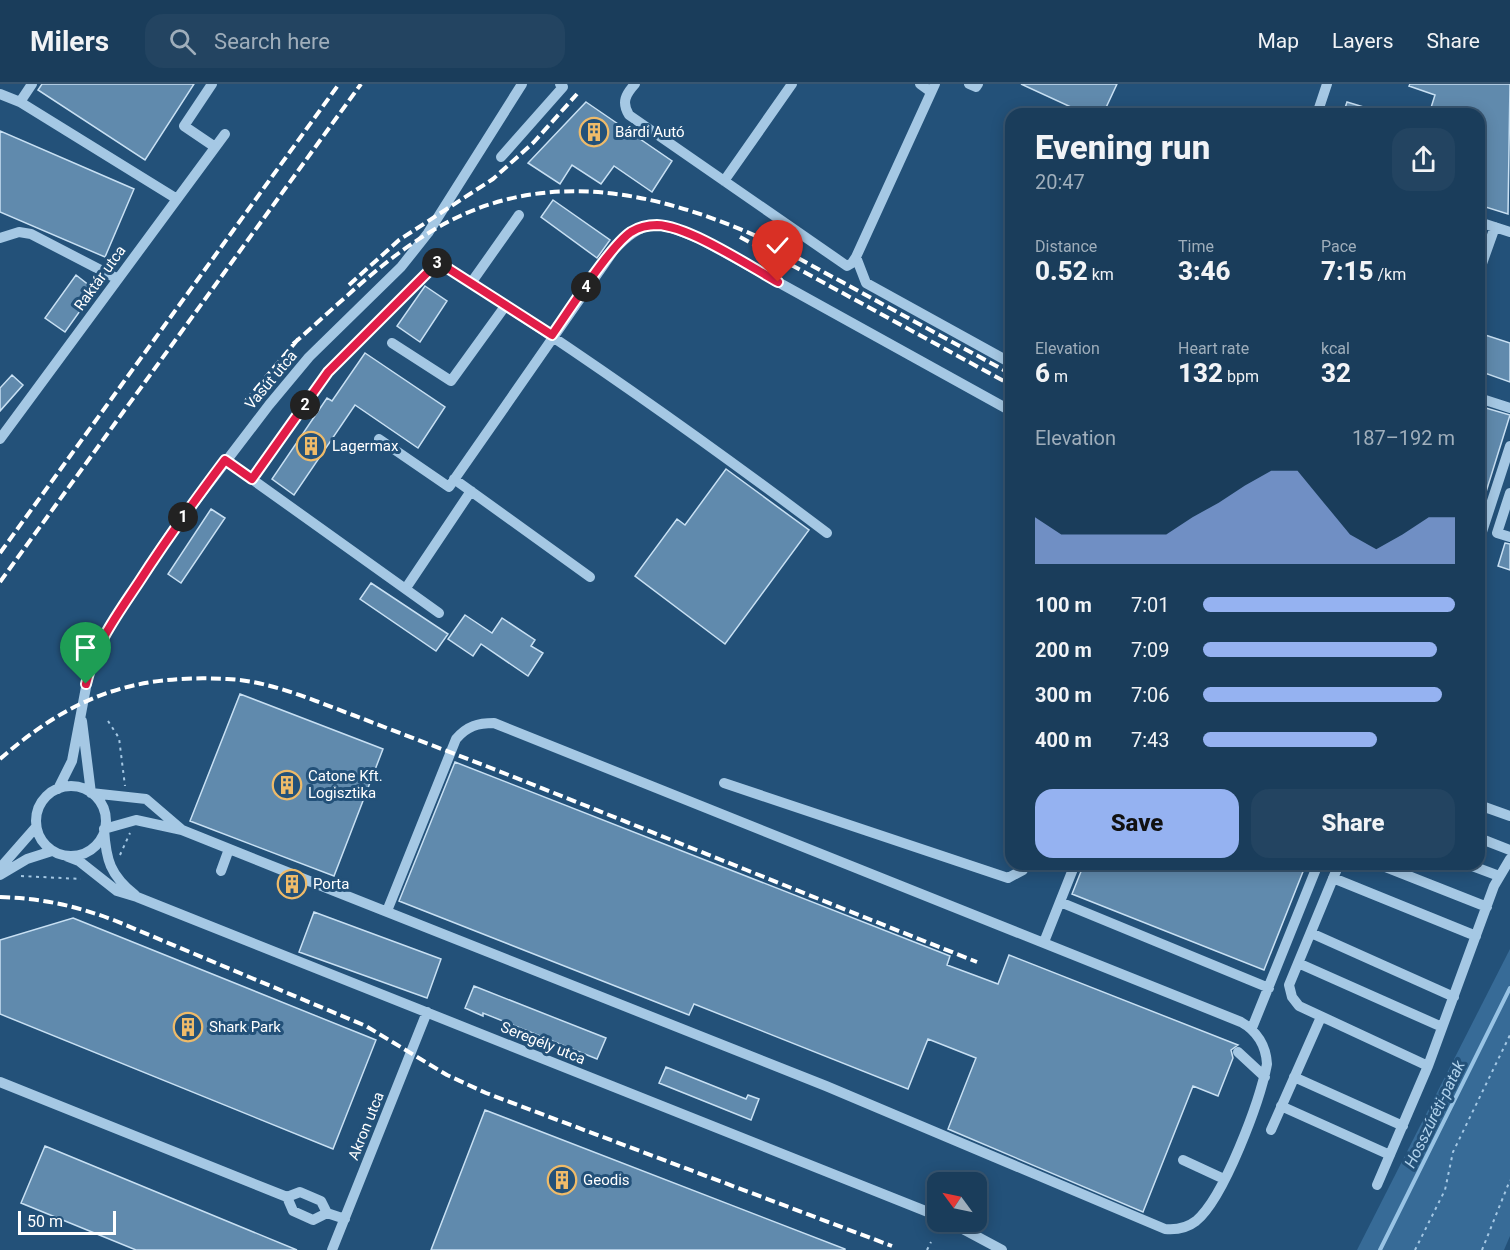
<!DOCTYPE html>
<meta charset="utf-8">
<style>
:root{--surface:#1a3d5b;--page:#234461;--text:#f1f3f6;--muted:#9faebb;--line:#385671;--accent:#95b2f1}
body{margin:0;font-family:Roboto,sans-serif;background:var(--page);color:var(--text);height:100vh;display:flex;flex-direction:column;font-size:22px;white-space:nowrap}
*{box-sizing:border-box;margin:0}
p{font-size:20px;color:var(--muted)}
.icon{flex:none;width:33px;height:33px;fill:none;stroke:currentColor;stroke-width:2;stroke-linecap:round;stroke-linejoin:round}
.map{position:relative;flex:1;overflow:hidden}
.side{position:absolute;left:1005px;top:24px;width:480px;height:762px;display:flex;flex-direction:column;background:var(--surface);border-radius:18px;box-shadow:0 3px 15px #0003,0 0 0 2px var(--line)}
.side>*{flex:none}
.needle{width:39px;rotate:303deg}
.fabs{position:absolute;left:927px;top:1088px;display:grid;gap:12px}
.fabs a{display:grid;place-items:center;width:60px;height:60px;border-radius:12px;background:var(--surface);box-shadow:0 3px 15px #0003,0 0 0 2px var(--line);font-size:30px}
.scale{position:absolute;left:18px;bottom:15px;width:98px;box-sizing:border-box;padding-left:6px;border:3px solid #fff;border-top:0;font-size:16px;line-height:21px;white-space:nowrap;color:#fff;-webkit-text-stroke:4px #235179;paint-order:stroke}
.pin{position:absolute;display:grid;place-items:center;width:51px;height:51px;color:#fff;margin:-62px -26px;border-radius:50% 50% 50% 0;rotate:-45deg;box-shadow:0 0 6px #0007}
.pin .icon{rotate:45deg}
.km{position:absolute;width:30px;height:30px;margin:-15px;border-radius:50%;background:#222;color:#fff;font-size:16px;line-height:30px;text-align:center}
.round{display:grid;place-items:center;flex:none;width:63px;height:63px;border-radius:18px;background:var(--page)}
.head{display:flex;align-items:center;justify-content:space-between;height:102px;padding:0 30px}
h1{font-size:33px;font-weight:800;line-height:45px}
.figures{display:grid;grid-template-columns:repeat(3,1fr);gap:9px;height:102px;padding:6px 30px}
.figures div{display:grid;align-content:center}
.figures b{font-size:26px;font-weight:800}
.figures small{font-size:16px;font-weight:400}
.figures p{font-size:16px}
.chart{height:168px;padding:12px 30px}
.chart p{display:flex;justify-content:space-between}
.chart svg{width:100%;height:108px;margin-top:6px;fill:var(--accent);opacity:.7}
.action{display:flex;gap:12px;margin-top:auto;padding:12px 30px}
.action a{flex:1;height:69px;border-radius:18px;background:var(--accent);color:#111;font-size:24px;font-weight:800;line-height:69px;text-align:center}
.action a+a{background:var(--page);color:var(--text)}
ul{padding:0 30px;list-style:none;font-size:20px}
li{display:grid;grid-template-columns:96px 72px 1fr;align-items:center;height:45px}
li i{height:15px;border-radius:8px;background:var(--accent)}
header{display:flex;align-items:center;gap:36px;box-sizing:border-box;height:84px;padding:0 30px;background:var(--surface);border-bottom:2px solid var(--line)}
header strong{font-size:28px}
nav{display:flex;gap:33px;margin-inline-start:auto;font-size:21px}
.search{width:420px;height:54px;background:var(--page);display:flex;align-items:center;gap:15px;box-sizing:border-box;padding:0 21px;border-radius:18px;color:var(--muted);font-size:22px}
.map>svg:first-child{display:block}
.green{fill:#376b97}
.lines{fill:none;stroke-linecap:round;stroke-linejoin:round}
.stream{stroke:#99c4e5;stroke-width:4}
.building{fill:#608aad;stroke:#c8e0f3;stroke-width:1.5}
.path{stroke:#a5c8e4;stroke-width:2;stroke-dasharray:3 4.5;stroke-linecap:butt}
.minor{stroke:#a5c8e4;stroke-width:10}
.rail{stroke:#fff;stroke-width:4;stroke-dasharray:10 4.5;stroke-linecap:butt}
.route-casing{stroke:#fff;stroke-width:12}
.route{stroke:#e11d48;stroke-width:8}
.labels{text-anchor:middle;stroke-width:6;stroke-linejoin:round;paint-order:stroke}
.poi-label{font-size:15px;fill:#fff;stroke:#235179;text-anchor:start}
.street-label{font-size:15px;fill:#fff;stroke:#235179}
.water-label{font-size:16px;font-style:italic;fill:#b0d2ec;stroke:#235179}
</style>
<header>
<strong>Milers</strong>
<div class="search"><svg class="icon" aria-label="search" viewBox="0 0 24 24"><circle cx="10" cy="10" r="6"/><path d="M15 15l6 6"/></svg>Search here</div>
<nav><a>Map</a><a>Layers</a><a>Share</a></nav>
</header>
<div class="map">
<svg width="1510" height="1166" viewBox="0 0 1510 1166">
<rect width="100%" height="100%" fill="#235179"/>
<path class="green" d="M 1510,865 L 1510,1152 L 1504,1166 L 1357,1166 Z"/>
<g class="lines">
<path class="stream" d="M 1380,1166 L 1510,904"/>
</g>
<path class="building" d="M 42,0 L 194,0 L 145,76 L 38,6 Z
M 1021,0 L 1117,0 L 1103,30 L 1086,30 Z
M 1410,0 L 1510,0 L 1508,130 L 1479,121 L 1479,30 L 1429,30 L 1435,11 L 1409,2 Z
M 586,18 L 672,77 L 652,108 L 614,82 L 601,100 L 572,81 L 560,100 L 528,79 Z
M 1347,18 L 1377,27 L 1377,30 L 1343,30 Z
M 0,47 L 134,105 L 105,173 L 0,128 Z
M 553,116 L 610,156 L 597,174 L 541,133 Z
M 76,191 L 95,206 L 65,248 L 45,234 Z
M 425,202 L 447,217 L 420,258 L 397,242 Z
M 1479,249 L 1510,259 L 1510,298 L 1479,287 Z
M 365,269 L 445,323 L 418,364 L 355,321 L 294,411 L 272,395 L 327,314 L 332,317 Z
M 12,291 L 23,301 L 0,327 L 0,304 Z
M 1479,322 L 1510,331 L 1481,424 L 1479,424 Z
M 726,385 L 809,446 L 725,560 L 635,492 L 677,435 L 685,441 Z
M 211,425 L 225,434 L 181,499 L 168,490 Z
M 1505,459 L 1510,460 L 1510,486 L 1498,482 Z
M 371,499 L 448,550 L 436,567 L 360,515 Z
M 465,531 L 492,549 L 502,534 L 535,556 L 531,562 L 543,569 L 528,592 L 481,560 L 473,572 L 448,555 Z
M 240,610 L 383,665 L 334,792 L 190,737 Z
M 455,678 L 950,872 L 947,881 L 998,900 L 1009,871 L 1238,961 L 1231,966 L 1233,974 L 1218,1012 L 1193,1002 L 1143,1128 L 948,1045 L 976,974 L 928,955 L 908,1005 L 694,920 L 689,931 L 399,817 Z
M 1084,780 L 1306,780 L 1264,886 L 1072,810 Z
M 314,828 L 441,875 L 427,914 L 299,868 Z
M 73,834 L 376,956 L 333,1065 L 0,930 L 0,856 Z
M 474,902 L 606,954 L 597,975 L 483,929 L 483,932 L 465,924 Z
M 666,983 L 746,1015 L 748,1011 L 759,1015 L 751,1036 L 659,999 Z
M 485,1026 L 845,1165 L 845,1166 L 431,1166 Z
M 45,1062 L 297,1166 L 136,1166 L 21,1119 Z"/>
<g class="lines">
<path class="path" d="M 108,637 L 119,654 L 125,702
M 120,771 L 130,749
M 21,792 L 81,795
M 927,1166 L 931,1158
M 1415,1166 L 1445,1106 L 1453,1068 L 1510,951
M 1482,1166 L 1510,1096"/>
<path class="minor" d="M 212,0 L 184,42 L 215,63
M 635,0 C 626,10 621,18 629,31 L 847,182 L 852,179 L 856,173 L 935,0
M 920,0 L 931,8
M 969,0 L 976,3 L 978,0
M 0,10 L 20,18 L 177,115
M 20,18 L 32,0
M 1317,30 L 1327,0
M 501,73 L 563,3 L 560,0
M 724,97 L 792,0
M 1479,138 L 1510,148
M 0,154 L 19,148 L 31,150 L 118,195
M 856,173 L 866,199 L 1011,279
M 1479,188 L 1495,143
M 471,199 L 519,131
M 392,259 L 451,297 L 506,221
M 1479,314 L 1510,324
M 0,355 L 225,50
M 379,355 L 449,403 L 614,166 C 646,131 660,139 700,155 L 1011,327
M 225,376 L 439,529
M 252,395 L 328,288 L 438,178 C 572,263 701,354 827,449
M 454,395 L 590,493
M 1510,409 L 1497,449 L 1510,453
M 1479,457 L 1510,362
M 406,504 L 471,407
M 82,637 L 91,709
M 724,699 L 1008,794 L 1023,786 L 1025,780
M36 737a35 35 0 1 1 70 0a35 35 0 1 1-70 0Z
M 58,705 L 72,677 L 91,577 L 102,554 L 169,452 L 269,321 L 309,273 L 401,183 L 428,149 L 522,0
M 91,709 L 146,715 L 181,745
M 1479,721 L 1510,732
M 1479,754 L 1510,766
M 66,772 L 79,777 L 117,807 L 137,813 L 938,1132
M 1339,780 L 1289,901 L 1292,913 L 1299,922 L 1428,982 L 1377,1101
M 1378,780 L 1487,823
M 1467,780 L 1499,792
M 0,784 L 36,743
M 221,787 L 229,765
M 0,791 L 27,775 L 52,767
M 299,793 L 826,1002 L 1165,1145 C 1176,1146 1187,1144 1196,1137 C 1224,1114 1260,1017 1267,980 C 1266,962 1257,947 1241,938 L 494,639 C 478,639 467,642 456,655 L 387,827
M 1333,794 L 1476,852
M 135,811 C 110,791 106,776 104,745 L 136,736 L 182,746 L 292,790
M 1060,818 L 1269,904
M 1311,849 L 1454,913
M 1044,858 L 1075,780
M 1298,879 L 1442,943
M 1252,944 L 1318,780
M 1238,968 L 1265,993
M 1428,982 L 1494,802 L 1510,775
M 1294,993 L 1403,1042
M 0,998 L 287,1113 L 293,1127 L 313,1136 L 327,1129 L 345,1135
M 1281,1022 L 1390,1071
M 1271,1046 L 1321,933
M 1183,1076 L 1224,1095
M 287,1113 L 300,1108 L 321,1117 L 327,1129
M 948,1137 L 1002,1166
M 332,1166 L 427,928"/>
<path class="rail" d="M 740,153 L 1011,301
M 349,201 L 399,156 L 493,95 L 534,58 L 577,10
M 293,260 C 337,222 378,180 427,150 C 536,81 652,105 763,155 L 1011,290
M 245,318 L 299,254
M 0,469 L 339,0
M 0,498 L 361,0
M 0,675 C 71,613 132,590 227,595 C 271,597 312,616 353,631 C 397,648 442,665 486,682 C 650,747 813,813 977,878
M 0,813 C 41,814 77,822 116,837 L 366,942 L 447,991 L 486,1009 L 892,1162"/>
</g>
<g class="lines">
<g class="route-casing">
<path id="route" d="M 86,600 C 95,560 117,531 139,498 C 166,456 195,416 225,376 L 252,395 L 328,288 L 438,178 L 552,251 C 569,227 610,162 631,148 C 639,143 648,141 657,141 C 689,142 749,182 778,198"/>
</g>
<use href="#route" class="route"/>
</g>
<defs>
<g id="building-ring" transform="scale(1.5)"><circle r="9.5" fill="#235179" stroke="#efbb69" stroke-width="1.5"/><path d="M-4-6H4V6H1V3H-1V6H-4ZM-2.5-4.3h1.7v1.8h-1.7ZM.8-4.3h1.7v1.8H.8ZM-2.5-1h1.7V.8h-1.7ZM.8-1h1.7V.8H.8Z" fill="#efbb69"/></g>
</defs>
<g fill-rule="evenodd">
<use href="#building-ring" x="594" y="48"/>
<use href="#building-ring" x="311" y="362"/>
<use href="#building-ring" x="287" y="701"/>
<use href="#building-ring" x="292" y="800"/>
<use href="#building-ring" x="188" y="943"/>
<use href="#building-ring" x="562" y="1096"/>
</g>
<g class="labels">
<g class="poi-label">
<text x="615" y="53">Bárdi Autó</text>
<text x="332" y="367">Lagermax</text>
<text x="308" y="697">Catone Kft.<tspan x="308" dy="17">Logisztika</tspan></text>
<text x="313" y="805">Porta</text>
<text x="209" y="948">Shark Park</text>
<text x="583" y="1101">Geodis</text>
</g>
<g class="street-label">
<text transform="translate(100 194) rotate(-54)" y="5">Raktár utca</text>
<text transform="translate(271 296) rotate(-50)" y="5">Vasút utca</text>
<text transform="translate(543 959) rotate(22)" y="5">Seregély utca</text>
<text transform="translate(366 1042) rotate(-68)" y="5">Akron utca</text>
</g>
<g class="water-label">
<text transform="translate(1434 1030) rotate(-64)" y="6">Hosszúréti-patak</text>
</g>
</g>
</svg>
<div class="fabs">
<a><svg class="needle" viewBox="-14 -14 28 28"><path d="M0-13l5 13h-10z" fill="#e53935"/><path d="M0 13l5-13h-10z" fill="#9faebb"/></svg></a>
</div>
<div class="scale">50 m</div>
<div class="pin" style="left:86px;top:600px;background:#1e9e55"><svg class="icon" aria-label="arrive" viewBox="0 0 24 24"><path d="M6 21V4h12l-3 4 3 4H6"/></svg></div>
<div class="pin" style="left:778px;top:198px;background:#d93025"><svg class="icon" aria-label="check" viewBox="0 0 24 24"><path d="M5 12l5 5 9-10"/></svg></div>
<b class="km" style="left:183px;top:433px">1</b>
<b class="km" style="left:305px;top:321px">2</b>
<b class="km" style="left:437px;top:179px">3</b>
<b class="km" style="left:586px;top:203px">4</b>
<section class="side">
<div class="head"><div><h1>Evening run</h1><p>20:47</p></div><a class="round"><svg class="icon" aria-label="share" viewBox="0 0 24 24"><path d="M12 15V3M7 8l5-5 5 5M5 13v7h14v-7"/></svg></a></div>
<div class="figures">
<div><p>Distance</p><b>0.52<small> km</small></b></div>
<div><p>Time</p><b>3:46</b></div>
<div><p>Pace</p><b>7:15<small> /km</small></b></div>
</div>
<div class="figures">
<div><p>Elevation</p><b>6<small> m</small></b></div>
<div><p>Heart rate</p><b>132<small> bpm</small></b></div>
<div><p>kcal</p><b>32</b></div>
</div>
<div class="chart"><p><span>Elevation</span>187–192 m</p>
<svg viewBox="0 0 160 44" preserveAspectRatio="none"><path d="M0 44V25L10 32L20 32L30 32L40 32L50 32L60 25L70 19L80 12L90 6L100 6L110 19L120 32L130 38L140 32L150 25L160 25V44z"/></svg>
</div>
<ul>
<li><b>100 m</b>7:01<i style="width:100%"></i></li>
<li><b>200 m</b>7:09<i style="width:93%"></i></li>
<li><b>300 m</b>7:06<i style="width:95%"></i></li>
<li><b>400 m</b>7:43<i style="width:69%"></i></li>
</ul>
<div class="action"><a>Save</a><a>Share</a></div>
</section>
</div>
